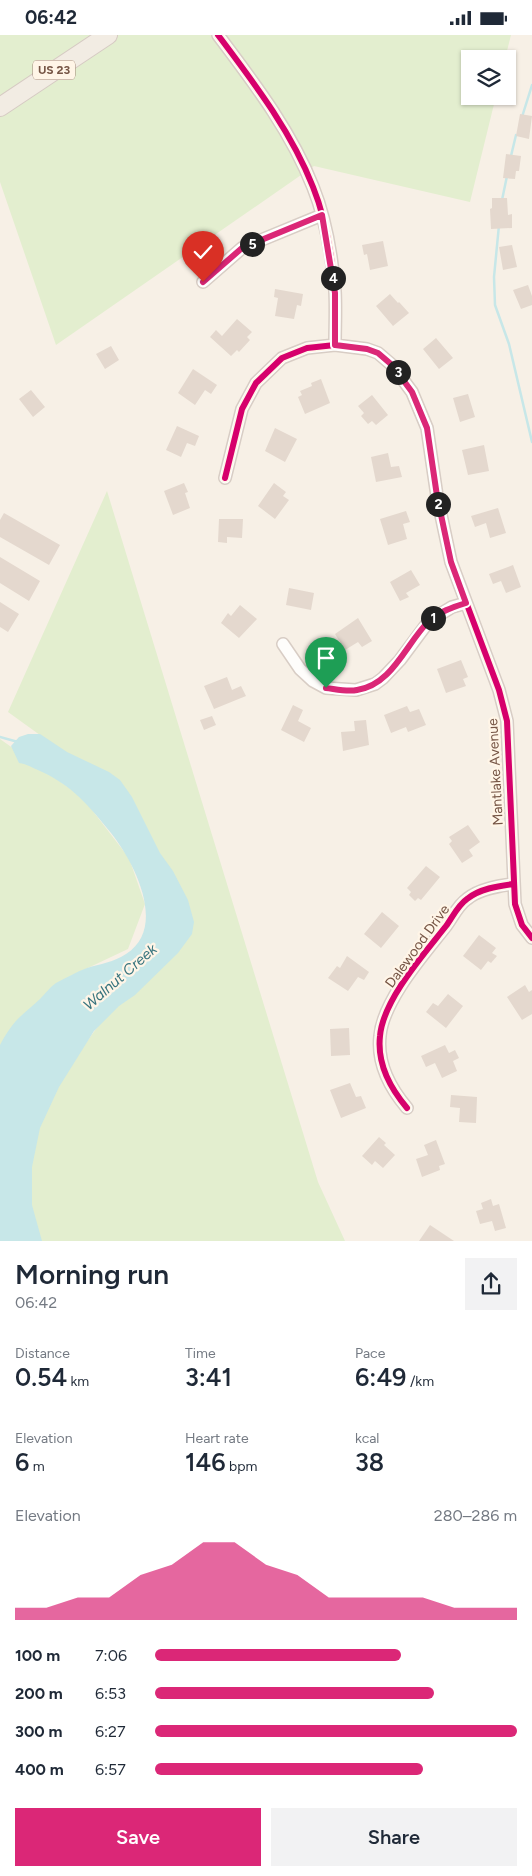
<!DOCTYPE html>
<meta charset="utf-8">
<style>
:root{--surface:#fff;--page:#f2f2f3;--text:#1f2937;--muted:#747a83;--accent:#db2777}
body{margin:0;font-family:Figtree,sans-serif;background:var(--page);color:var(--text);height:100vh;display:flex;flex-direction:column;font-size:19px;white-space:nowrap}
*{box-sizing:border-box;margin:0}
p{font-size:16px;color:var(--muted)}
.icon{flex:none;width:28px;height:28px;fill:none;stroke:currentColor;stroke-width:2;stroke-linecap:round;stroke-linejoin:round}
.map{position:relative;height:1206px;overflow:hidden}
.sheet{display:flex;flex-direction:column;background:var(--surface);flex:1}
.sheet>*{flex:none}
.buttons{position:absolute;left:461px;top:15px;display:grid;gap:10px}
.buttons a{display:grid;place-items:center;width:55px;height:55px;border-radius:0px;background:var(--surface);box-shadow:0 1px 4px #0004;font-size:25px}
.pin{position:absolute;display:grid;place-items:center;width:42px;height:42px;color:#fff;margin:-51px -21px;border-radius:50% 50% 50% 0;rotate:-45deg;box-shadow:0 0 5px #0007}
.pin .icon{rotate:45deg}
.km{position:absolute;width:25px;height:25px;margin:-12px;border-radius:50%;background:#222;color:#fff;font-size:14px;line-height:25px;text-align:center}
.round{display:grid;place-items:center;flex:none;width:52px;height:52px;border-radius:0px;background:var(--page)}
.summary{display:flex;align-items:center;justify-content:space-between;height:85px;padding:0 15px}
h1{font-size:28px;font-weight:600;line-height:38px}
.figures{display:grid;grid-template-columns:repeat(3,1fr);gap:8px;height:85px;padding:5px 15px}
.figures div{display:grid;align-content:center}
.figures b{font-size:25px;font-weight:600}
.figures small{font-size:14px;font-weight:400}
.figures p{font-size:14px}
.chart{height:140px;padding:10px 15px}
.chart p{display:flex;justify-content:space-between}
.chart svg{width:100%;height:90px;margin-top:5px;fill:var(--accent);opacity:.7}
.button{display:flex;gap:10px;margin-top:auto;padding:10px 15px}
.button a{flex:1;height:58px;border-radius:0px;background:var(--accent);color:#fff;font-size:20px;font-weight:600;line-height:58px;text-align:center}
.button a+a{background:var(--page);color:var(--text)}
ul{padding:0 15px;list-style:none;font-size:16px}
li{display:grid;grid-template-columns:80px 60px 1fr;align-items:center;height:38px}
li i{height:12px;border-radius:6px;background:var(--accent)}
.status{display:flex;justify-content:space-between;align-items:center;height:35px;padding:0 25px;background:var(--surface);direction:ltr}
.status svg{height:14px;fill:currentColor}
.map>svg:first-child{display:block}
.green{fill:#e3eecf}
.water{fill:#c7e7e8}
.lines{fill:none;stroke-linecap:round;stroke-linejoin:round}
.stream{stroke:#c7e7e8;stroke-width:2.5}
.building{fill:#e4d8ce}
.minor-casing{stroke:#d8cdc5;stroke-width:14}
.primary-casing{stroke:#d6cac3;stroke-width:20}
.minor{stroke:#fefdfb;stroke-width:11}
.primary{stroke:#f2ece3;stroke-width:18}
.cycleway-casing{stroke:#fff5e7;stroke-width:9}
.cycleway{stroke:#d6006c;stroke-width:6}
.route-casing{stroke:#fff;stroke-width:10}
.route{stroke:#db2777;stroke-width:6}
.labels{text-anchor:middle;stroke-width:4.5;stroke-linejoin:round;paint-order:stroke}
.shield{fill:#fff5e7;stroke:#9f8576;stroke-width:1}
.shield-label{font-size:12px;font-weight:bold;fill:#765545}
.street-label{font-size:14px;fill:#765545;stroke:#fff5e7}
.water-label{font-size:15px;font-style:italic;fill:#38747e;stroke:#fff5e7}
</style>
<div class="status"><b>06:42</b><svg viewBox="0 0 49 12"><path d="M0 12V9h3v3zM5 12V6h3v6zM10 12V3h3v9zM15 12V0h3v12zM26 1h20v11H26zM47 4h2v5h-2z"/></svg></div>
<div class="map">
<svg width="532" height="1206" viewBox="0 0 532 1206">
<rect width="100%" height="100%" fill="#f7f0e6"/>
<path class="green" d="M 0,0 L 511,0 L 505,24 L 470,24 L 470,61 L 496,61 L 470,167 L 314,131 L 56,310 L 0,147 Z
M 107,456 L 318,1147 L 345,1206 L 29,1206 L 32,1083 L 106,980 L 163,922 L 112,752 L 8,677 Z
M 0,704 L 82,762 L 129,823 L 145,869 L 128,914 L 73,940 L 0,1049 Z"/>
<path class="water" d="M 28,699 L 40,699 L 67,717 L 109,737 L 120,745 L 132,762 L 160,818 L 173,836 L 188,865 L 194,887 L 192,899 L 178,918 L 135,960 L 119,971 L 94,996 L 59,1052 L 40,1093 L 32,1132 L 32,1170 L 42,1206 L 0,1206 L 0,1010 C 4,1002 9,994 15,987 C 22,979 32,972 40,964 C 45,959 50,952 56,948 C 66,943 76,937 87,933 C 100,929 114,927 126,919 C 168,892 134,827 111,798 C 89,771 73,751 40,736 C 33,733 27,729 19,728 L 11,711 L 19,702 Z"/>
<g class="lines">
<path class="stream" d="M 522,82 L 532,50
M 511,121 L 516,100
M 502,165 L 507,141
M 499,190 L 494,242 L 495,270 L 509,309 L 532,407
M 0,702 L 18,707"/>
</g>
<path class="building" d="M 520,79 L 532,81 L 529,104 L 516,101 Z
M 506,119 L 521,121 L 519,136 L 516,136 L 515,144 L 503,143 Z
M 492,163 L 507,163 L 508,180 L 512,179 L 512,193 L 491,194 L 490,174 L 492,173 Z
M 383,206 L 388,231 L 370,235 L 367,219 L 364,220 L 362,210 Z
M 512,210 L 517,232 L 503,235 L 499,212 Z
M 528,250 L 532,261 L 532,270 L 521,274 L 513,255 Z
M 275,254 L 303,259 L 301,271 L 297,270 L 294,284 L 275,281 L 278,263 L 274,262 Z
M 390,259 L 398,268 L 399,267 L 409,278 L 393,291 L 376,271 Z
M 237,284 L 252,297 L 247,302 L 250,305 L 239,317 L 237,315 L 231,321 L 210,302 L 216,295 L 222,301 Z
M 436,303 L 453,323 L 439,334 L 423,314 Z
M 111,311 L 119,325 L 105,334 L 96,319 Z
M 193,334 L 217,350 L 211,359 L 205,355 L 195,370 L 178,358 Z
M 321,344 L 330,368 L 305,379 L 298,362 L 302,360 L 300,356 L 312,351 L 311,348 Z
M 31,355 L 45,372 L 33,382 L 19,364 Z
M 468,359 L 475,382 L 460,387 L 453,363 Z
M 372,360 L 388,380 L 376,390 L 372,386 L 368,389 L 361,381 L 364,378 L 358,371 Z
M 177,391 L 199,401 L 195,411 L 187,408 L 181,422 L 166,415 Z
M 275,393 L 297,404 L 285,427 L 265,416 Z
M 484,410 L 489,436 L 468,440 L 462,415 Z
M 388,418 L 391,432 L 399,431 L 402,442 L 376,447 L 371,422 Z
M 184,448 L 188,457 L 185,458 L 190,473 L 173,480 L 164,456 Z
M 274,448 L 286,457 L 283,461 L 289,465 L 275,484 L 258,471 Z
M 498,473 L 506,498 L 490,503 L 486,488 L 475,492 L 471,481 Z
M 406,476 L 410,487 L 403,489 L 407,504 L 388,510 L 380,484 Z
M 4,478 L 60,510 L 49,530 L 0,502 L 0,485 Z
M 219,484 L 243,484 L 242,503 L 227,502 L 227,508 L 218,507 Z
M 0,522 L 40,546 L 29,566 L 0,548 Z
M 513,530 L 521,552 L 506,558 L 501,546 L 493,549 L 489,539 Z
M 411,535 L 420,550 L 406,558 L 409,562 L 400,566 L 390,547 Z
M 289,553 L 314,558 L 311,575 L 286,570 Z
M 0,567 L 19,579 L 8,597 L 0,592 Z
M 240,570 L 257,584 L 239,603 L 221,588 L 228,578 L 231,581 Z
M 358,583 L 372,606 L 362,612 L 358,607 L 345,615 L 335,599 Z
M 461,625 L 468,642 L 463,644 L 466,651 L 446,658 L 437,634 Z
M 227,642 L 232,655 L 241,651 L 246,661 L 214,674 L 204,651 Z
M 293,670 L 303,675 L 298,686 L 311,693 L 304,707 L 281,695 Z
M 407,671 L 410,677 L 419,674 L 426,690 L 408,697 L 406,692 L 391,698 L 384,680 Z
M 212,681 L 216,690 L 204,695 L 200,685 Z
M 366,685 L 369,710 L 343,716 L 341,697 L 355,696 L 354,686 Z
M 468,790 L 480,807 L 469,815 L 473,821 L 462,828 L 449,809 L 452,806 L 449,802 Z
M 426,831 L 440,842 L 421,865 L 418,863 L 415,866 L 409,860 L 411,857 L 407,853 Z
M 382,877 L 399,891 L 381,913 L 364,899 Z
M 479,900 L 496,913 L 492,918 L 497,921 L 491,928 L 488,926 L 481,935 L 463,921 Z
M 347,921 L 369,937 L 364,945 L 358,942 L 348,956 L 328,943 L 337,931 L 340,933 Z
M 525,950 L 529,957 L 532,955 L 532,979 L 522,985 L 507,962 Z
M 448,959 L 463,971 L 446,993 L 426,977 L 433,968 L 438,971 Z
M 349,993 L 350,1020 L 331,1021 L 330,994 Z
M 445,1010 L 449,1018 L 455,1015 L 459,1023 L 453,1026 L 457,1036 L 442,1043 L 435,1028 L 426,1032 L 421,1021 Z
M 350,1048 L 356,1062 L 361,1061 L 366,1073 L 341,1083 L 330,1055 Z
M 451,1060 L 477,1062 L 476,1088 L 459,1087 L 460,1073 L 450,1072 Z
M 379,1102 L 386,1108 L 384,1110 L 395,1120 L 383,1133 L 375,1126 L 372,1130 L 362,1121 Z
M 436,1105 L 445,1129 L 439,1131 L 440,1135 L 422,1142 L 416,1124 L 428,1120 L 424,1110 Z
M 491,1164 L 493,1171 L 499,1169 L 506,1193 L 495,1196 L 492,1186 L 480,1189 L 476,1176 L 483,1174 L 481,1168 Z
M 430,1190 L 454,1206 L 419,1206 Z"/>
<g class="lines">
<g class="minor-casing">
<path id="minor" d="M 218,0 C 254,48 291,96 313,152 C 326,184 332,222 335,256 C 336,274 335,292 335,310
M 203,247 L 242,213 L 322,180
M 225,443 L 242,374 L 256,348 L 282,323 L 307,313 L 335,310 L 367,314 L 378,318 L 392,330 L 412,357 L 427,393 L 437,461 L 451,527 L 499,655 L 507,686 L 515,869 L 522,890 L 532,903
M 283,609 L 300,634 L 313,646 L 326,653 L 356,655 L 375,649 L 383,643 L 400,625 L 429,586 L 452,572 L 466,568
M 407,1073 C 390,1053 377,1028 380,1001 C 383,965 424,919 446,891 C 452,883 458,870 467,864 C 479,854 498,851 513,849"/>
</g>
<g class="primary-casing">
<path id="primary" d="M 0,72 L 108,0"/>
</g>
<use href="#minor" class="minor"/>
<use href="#primary" class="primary"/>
<g class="cycleway-casing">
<path id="cycleway" d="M 218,0 C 254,48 291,96 313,152 C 326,184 332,222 335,256 C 336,274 335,292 335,310
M 225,443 L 242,374 L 256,348 L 282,323 L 307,313 L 335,310 L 367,314 L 378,318 L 392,330 L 412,357 L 427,393 L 437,461 L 451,527 L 499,655 L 507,686 L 515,869 L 522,890 L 532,903
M 407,1073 C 390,1053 377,1028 380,1001 C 383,965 424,919 446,891 C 452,883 458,870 467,864 C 479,854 498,851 513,849"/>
</g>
<use href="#cycleway" class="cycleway"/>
</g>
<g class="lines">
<g class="route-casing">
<path id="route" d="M 203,247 L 242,213 L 322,180 L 335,258 L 335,310 L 367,314 L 378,318 L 392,330 L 412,357 L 427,393 L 437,461 L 451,527 L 466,568 C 453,572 438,577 428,587 C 406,609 392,650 357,655 C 347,657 335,654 326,653"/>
</g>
<use href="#route" class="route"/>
</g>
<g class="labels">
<rect class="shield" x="33" y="25.5" width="42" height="19" rx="4"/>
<g class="shield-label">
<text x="54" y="39">US 23</text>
</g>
<g class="street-label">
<text transform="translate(495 737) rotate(-93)" y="5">Mantlake Avenue</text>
<text transform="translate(417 911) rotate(-54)" y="5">Dalewood Drive</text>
</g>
<g class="water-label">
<text transform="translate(120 942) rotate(-41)" y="5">Walnut Creek</text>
</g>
</g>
</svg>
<div class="buttons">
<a><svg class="icon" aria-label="layers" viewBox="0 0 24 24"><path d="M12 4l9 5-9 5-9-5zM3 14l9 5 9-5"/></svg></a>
</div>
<div class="pin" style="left:326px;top:653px;background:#1e9e55"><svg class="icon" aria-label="arrive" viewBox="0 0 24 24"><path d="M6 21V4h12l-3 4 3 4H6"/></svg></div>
<div class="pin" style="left:203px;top:247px;background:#d93025"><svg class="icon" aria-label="check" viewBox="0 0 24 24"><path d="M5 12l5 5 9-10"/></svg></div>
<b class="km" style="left:433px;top:583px">1</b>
<b class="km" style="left:438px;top:469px">2</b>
<b class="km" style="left:398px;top:337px">3</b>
<b class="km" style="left:333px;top:243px">4</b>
<b class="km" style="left:252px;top:209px">5</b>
</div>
<section class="sheet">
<div class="summary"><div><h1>Morning run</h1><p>06:42</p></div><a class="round"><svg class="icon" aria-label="share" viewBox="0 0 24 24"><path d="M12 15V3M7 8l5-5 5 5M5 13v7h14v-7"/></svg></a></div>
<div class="figures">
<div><p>Distance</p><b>0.54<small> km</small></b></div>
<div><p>Time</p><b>3:41</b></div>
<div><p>Pace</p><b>6:49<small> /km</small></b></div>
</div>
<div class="figures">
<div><p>Elevation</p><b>6<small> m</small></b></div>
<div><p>Heart rate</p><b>146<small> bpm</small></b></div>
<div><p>kcal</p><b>38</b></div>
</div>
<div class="chart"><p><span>Elevation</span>280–286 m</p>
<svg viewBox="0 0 160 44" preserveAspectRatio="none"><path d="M0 44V38L10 38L20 33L30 33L40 22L50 17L60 6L70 6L80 17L90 22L100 33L110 33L120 33L130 33L140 38L150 38L160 38V44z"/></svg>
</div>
<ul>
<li><b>100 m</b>7:06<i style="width:68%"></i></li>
<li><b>200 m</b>6:53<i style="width:77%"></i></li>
<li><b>300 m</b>6:27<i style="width:100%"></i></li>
<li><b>400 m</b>6:57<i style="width:74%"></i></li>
</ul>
<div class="button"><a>Save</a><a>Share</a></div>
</section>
